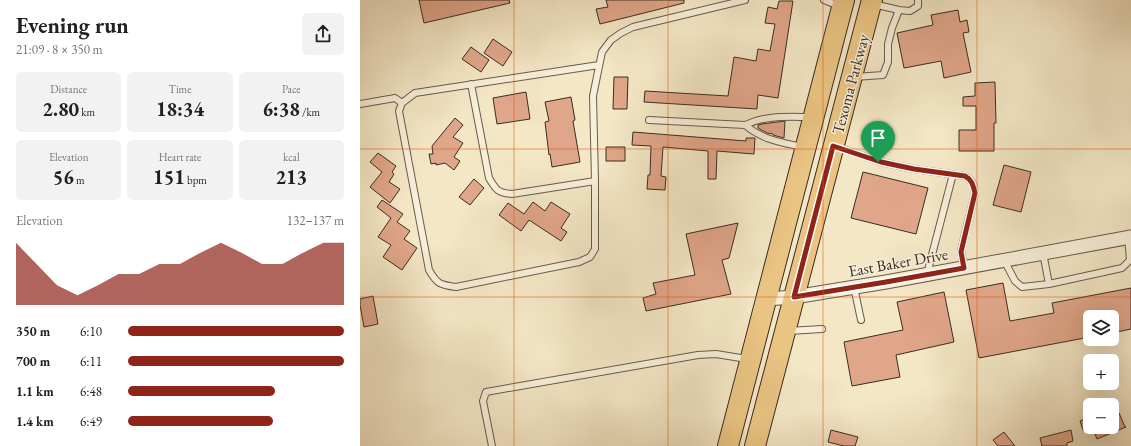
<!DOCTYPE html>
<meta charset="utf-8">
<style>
:root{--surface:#fff;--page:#f2f2f2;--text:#202124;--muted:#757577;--accent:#8f2418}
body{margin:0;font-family:"EB Garamond",serif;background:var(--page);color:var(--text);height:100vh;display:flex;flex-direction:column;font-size:15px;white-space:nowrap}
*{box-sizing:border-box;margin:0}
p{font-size:13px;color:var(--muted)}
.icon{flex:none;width:22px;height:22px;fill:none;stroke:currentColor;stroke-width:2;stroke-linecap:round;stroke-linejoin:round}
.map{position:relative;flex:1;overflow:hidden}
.sheet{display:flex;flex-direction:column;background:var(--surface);width:360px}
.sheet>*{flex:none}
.tools{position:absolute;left:723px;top:310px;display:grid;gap:8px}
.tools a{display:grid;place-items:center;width:36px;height:36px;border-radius:6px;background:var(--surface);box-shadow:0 4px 16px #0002;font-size:20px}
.pin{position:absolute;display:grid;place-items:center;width:34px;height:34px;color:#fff;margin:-41px -17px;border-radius:50% 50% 50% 0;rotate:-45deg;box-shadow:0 0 4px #0007}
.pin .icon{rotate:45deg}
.round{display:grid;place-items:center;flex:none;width:42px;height:42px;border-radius:6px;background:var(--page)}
.headline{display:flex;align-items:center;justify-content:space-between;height:68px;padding:0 16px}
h1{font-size:22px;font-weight:700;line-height:30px}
.metrics{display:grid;grid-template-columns:repeat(3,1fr);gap:6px;height:68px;padding:4px 16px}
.metrics div{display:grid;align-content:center;border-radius:6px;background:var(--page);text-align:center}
.metrics b{font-size:20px;font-weight:700}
.metrics small{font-size:11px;font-weight:400}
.metrics p{font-size:11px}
.chart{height:112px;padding:8px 16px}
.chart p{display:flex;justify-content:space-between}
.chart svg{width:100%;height:72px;margin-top:4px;fill:var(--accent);opacity:.7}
ul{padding:0 16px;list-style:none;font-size:13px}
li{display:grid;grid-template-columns:64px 48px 1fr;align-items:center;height:30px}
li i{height:10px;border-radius:5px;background:var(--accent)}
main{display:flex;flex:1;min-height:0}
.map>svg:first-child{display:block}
.building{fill:#e0a689;stroke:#3a2c23}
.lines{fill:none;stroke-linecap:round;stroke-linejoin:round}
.service-casing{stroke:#685b4c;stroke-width:8}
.minor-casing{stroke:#685b4c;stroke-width:15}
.primary-casing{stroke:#3a2c23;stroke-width:22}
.service{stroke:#f8efda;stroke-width:6}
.minor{stroke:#f8efda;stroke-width:13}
.primary{stroke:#eac483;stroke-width:20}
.route-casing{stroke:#fff;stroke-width:8}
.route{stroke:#8f2418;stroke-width:5}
.grid{fill:none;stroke:#df570d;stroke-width:1;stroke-opacity:0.55}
.labels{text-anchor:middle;stroke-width:3;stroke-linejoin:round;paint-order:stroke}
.street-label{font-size:16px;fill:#3a2c23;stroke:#f8efda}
</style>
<main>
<section class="sheet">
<div class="headline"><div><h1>Evening run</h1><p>21:09 · 8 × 350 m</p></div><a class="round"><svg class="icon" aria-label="share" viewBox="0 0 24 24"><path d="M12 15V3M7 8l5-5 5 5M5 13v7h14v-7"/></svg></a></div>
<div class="metrics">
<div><p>Distance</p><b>2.80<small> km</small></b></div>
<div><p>Time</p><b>18:34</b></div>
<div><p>Pace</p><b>6:38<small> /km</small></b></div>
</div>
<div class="metrics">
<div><p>Elevation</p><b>56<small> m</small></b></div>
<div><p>Heart rate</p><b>151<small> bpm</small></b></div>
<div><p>kcal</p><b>213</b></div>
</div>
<div class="chart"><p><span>Elevation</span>132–137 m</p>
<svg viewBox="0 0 160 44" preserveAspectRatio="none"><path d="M0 44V6L10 19L20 32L30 38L40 32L50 25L60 25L70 19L80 19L90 12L100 6L110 12L120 19L130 19L140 12L150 6L160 6V44z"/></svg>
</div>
<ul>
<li><b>350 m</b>6:10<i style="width:100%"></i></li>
<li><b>700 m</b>6:11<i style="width:100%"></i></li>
<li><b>1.1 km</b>6:48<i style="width:68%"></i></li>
<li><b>1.4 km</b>6:49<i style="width:67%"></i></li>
</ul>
</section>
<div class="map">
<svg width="771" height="446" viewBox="0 0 771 446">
<rect width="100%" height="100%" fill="#f4e7c6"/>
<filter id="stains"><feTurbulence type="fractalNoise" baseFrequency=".005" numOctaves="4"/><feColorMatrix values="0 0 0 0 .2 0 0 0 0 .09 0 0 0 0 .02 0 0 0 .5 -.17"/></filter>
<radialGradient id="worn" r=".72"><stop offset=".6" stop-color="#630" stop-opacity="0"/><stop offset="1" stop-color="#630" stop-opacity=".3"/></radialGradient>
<path class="building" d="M 59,0 L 149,0 L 150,3 L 64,23 Z
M 246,0 L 324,0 L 324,3 L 240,24 L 236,9 L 248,7 Z
M 419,1 L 433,1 L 418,98 L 398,95 L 397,109 L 284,102 L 285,91 L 368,96 L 374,57 L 396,61 L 398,49 L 410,51 L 415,24 L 405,23 L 408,7 L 417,9 Z
M 598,10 L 600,22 L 607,20 L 609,32 L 603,33 L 611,72 L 584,78 L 581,61 L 544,68 L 537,33 L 573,25 L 571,15 Z
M 133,39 L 152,52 L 143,66 L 124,53 Z
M 111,47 L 129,60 L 121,72 L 102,59 Z
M 254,77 L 268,77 L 267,109 L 253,109 Z
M 635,82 L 636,123 L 634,123 L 634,151 L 599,151 L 599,130 L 616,130 L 616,106 L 603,106 L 603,97 L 615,96 L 615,83 Z
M 166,92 L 170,119 L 137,124 L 133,98 Z
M 211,97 L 215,120 L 213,121 L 220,162 L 192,167 L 190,154 L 189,155 L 185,122 L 189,121 L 185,102 Z
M 95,118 L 103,125 L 93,137 L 103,143 L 94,157 L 100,161 L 94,170 L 85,163 L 76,165 L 76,163 L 71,164 L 69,154 L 73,154 L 72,146 Z
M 425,121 L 424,138 L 413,135 L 413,134 L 407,133 L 398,128 L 398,125 L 402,124 Z
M 273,132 L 386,141 L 386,138 L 395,138 L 394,154 L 357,151 L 356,179 L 348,179 L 348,151 L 303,147 L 301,176 L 306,177 L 305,190 L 287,189 L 288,175 L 290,175 L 291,146 L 272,145 Z
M 246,147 L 265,147 L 265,161 L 246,161 Z
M 18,153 L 36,166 L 32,172 L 34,174 L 29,182 L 40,189 L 30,203 L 10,187 L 22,172 L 10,162 Z
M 644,165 L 671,172 L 661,212 L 633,205 Z
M 503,172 L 568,188 L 556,234 L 491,218 Z
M 114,179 L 124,188 L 110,205 L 99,197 Z
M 22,200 L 43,214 L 37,222 L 50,231 L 44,239 L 57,248 L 42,270 L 23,257 L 31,245 L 18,237 L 31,218 L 17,207 Z
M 173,202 L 185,211 L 191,202 L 210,214 L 201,228 L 207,232 L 201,241 L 169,220 L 161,231 L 139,215 L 148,203 L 164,214 Z
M 378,223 L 369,258 L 362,260 L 371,294 L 286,311 L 283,298 L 296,294 L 293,283 L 335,275 L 326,234 Z
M 643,283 L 650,321 L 694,313 L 692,303 L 771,288 L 771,329 L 752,333 L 752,317 L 730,317 L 730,337 L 619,358 L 606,290 Z
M 584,292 L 594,342 L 536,355 L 540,377 L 492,386 L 484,342 L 543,330 L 537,302 Z
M 13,296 L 18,324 L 4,327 L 0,305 L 0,299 Z
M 759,413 L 765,427 L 766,427 L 737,439 L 732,427 L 752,427 L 752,415 Z
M 730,417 L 730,427 L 723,430 L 720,421 Z
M 471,430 L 498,437 L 495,446 L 484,446 L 468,442 Z
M 711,430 L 713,441 L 707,443 L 707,446 L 682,446 L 680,438 Z
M 644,432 L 655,446 L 638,446 L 633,440 Z"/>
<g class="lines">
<g class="service-casing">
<path id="service" d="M 464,0 L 479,6
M 539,10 L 550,11 L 558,6 L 558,0
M 239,65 L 55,93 L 42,103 L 39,111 L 69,270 C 77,284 80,285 96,287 L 219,262 L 230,257 L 235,249 L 235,181 L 233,96 L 242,52 L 251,40 L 261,33 L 273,27 L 385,0
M 495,77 L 523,75 L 528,62 L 528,44 L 532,28 L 539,10 L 513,4
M 111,84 L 129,178 C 136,190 138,193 152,194 L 235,181
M 0,104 L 35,98 L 42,103
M 289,120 L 385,125
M 442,147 C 420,142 403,140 385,125 C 405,115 428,117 450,117
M 477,147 L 521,162 L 554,169 L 605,176 C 612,180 614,185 615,193 L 601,251 L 604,268
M 683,253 L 689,284
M 644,260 L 655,281 L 662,287 L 689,284 L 762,268 L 770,260 L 768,237
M 567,274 L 593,174
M 494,287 L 501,320
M 428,331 L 462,329
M 132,446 L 123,401 L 126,392 L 338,355 L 356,354 L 387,359"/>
</g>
<g class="minor-casing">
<path id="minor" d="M 406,299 L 434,297 L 526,282 L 771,237"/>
</g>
<g class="primary-casing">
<path id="primary" d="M 368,446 L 484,0
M 395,446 L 512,0"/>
</g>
<use href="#service" class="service"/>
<use href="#minor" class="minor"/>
<use href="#primary" class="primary"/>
</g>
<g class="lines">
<g class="route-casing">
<path id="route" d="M 473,146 L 521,162 L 554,169 L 605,176 C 612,180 613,185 615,193 L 601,252 L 604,268 L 526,282 L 434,297 Z"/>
</g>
<use href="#route" class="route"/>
</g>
<path class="grid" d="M 154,0 L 154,446M 308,0 L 308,446M 463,0 L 463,446M 617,0 L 617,446M 0,149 L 771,149M 0,297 L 771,297"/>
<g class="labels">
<g class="street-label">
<text transform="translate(490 84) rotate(-75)" y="6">Texoma Parkway</text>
<text transform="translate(538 262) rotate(-10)" y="6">East Baker Drive</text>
</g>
</g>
<rect width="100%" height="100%" filter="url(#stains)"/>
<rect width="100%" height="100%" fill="url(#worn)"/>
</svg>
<div class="tools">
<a><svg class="icon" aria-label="layers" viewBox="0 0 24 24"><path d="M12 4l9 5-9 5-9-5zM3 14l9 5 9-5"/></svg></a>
<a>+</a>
<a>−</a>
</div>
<div class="pin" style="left:518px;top:162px;background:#1e9e55"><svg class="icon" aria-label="arrive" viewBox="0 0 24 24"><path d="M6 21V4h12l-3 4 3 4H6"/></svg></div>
</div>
</main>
